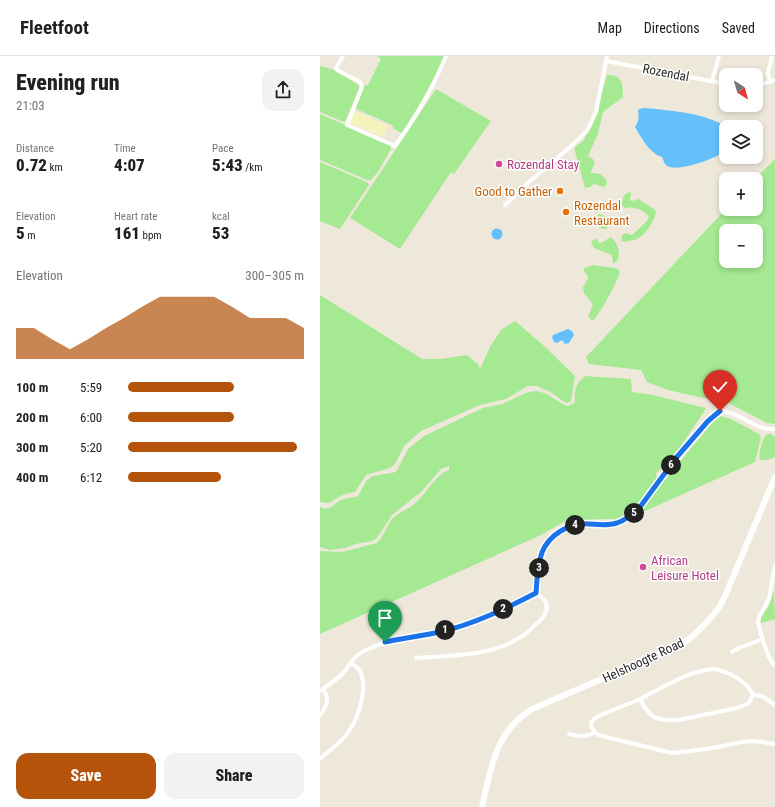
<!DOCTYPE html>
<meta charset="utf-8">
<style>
:root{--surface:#fff;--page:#f2f2f2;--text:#202124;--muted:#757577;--line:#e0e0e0;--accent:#b45309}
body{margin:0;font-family:"Roboto Condensed",sans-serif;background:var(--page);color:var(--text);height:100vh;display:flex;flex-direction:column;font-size:15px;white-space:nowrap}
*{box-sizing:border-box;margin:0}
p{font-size:13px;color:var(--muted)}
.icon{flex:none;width:22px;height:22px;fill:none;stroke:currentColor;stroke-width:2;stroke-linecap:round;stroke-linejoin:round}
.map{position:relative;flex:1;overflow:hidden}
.details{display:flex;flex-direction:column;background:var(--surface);width:320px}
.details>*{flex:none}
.needle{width:26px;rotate:143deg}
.controls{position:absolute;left:399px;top:12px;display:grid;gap:8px}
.controls a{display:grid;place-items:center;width:44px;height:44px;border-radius:8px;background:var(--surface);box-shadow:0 2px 6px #0003;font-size:20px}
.pin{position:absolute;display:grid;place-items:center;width:34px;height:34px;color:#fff;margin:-41px -17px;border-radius:50% 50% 50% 0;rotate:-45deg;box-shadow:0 0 4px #0007}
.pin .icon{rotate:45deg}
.km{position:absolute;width:20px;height:20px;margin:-10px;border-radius:50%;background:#222;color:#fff;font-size:11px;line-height:20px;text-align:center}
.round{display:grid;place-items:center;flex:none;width:42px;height:42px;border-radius:12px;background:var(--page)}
.overview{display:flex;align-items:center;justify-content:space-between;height:68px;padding:0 16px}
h1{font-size:22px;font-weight:800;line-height:30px}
.metrics{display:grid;grid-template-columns:repeat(3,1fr);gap:6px;height:68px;padding:4px 16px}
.metrics div{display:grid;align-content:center}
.metrics b{font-size:17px;font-weight:800}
.metrics small{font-size:11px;font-weight:400}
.metrics p{font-size:11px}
.chart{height:112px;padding:8px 16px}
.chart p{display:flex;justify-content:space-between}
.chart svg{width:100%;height:72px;margin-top:4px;fill:var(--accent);opacity:.7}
.button{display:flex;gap:8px;margin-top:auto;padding:8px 16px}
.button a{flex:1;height:46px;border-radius:12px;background:var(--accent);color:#fff;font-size:16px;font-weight:800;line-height:46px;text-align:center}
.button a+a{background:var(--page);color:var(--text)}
ul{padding:0 16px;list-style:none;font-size:13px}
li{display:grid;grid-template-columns:64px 48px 1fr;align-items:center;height:30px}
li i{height:10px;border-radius:5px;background:var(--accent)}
header{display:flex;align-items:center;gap:24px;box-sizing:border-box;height:56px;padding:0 20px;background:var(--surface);border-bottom:1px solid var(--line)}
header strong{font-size:19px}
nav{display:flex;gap:22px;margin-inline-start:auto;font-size:14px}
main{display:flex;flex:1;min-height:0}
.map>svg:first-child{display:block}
.green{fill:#a5ea93;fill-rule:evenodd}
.sand{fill:#f6f4bc}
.water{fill:#65bffa}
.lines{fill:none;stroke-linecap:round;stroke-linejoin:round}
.minor{stroke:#fff;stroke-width:4}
.secondary{stroke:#fff;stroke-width:6}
.route-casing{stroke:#fff;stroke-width:8}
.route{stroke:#1a73e8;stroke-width:5}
.hotel-dot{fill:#d1479c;stroke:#fff;stroke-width:1.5}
.food-dot{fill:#e8710a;stroke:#fff;stroke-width:1.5}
.labels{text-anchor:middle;stroke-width:3;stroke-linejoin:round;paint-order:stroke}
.street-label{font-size:13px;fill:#2b2b2b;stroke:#fff}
.hotel-label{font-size:13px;fill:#b23c85;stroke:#fff;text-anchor:start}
.food-label{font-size:13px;fill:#c56008;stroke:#fff;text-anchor:end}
</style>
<header>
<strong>Fleetfoot</strong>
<nav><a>Map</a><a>Directions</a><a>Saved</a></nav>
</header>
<main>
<section class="details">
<div class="overview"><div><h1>Evening run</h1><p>21:03</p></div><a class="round"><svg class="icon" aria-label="share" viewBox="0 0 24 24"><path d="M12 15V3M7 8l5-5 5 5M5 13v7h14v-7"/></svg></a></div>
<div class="metrics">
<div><p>Distance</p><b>0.72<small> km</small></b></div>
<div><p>Time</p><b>4:07</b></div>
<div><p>Pace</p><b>5:43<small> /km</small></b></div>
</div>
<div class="metrics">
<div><p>Elevation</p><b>5<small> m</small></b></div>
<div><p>Heart rate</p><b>161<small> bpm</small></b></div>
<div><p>kcal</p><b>53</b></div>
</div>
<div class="chart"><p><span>Elevation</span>300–305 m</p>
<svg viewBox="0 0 160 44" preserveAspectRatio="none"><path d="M0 44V25L10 25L20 32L30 38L40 32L50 25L60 19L70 12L80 6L90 6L100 6L110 6L120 12L130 19L140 19L150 19L160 25V44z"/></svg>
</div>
<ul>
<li><b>100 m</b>5:59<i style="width:60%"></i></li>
<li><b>200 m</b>6:00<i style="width:60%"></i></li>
<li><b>300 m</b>5:20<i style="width:96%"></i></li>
<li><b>400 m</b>6:12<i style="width:53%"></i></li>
</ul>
<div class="button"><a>Save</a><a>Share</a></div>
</section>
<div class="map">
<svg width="455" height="751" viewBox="0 0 455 751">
<rect width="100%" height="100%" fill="#eee8db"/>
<path class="green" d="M 57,0 L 125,0 L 115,26 L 82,77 L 74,73 L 72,69 L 34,52 L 43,30 L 48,29 L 61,3 Z
M 0,10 L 15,14 L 40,30 L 25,66 L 21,65 L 0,56 Z
M 287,19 C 302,19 303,27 303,41 L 283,56 L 278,78 L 268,100 L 273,103 L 275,107 L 271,115 L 271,117 L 280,118 L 286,123 L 287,128 L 284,131 L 274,128 L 270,131 L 265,132 L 254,92 L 264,84 L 266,78 L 271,72 L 278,51 Z
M 116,33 L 171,65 L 134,118 L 131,116 L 80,193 L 30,162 Z
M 0,58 L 71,89 L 71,93 L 58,116 L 51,124 L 47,124 L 0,104 Z
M 455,103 L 455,368 L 447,367 L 401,343 L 383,342 L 348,334 L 327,326 L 321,314 L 269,308 L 266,301 L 406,153 L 436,153 L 435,123 ZM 406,175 L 436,175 L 436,205 L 406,205 Z
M 0,106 L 47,126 L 49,129 L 20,173 L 0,165 Z
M 309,136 L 311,137 L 310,144 L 312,145 L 319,143 C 324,149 331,149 336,155 C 335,164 327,177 319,182 C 315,185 311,183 307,186 L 301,185 L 302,179 L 306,177 L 312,179 L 326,166 L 329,161 C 325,154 312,150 305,152 L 301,149 L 304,139 Z
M 279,158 L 291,162 L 289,169 L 286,173 L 282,173 L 279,171 L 282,163 L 276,164 L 273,163 Z
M 291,181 C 298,187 300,196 298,204 L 293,208 L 292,199 L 274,192 L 271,186 L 273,184 L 277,183 L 279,187 L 281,187 Z
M 273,209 L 295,212 L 300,215 C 299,222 282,255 276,261 C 274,264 274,264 271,264 L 268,260 L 273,248 L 264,237 L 263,231 L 268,223 L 268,220 C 265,217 263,216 264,212 Z
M 0,239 L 102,303 L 120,303 L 147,299 L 158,308 L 160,313 L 170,291 L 181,274 L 195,265 L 222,288 L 255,320 L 251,345 L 246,347 L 230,336 L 217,330 L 208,330 L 186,343 L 160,349 L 101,375 L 84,390 L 75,408 L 70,412 L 46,419 L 35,436 C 30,437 24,438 19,441 C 10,446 11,448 0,446 Z
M 265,320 L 311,323 L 312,336 L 333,339 L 386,352 L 385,354 C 372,373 354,404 336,417 L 337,424 L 322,446 L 309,459 L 296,463 L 247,464 L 219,480 L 0,578 L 0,495 L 22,496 L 57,487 C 64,480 66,471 72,463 C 78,457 86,454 93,449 C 106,439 114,420 129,414 L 129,410 L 121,413 L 101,436 L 72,459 L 57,482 L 52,485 L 36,488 L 25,492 L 10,494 L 0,491 L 0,451 C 10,456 13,448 21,444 C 26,442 32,442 38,440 L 47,424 L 53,420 L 76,416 L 88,393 L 104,380 L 163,352 L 182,348 L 208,336 L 217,335 L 227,338 L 244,349 L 249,350 L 255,346 C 254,335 256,327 265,320 Z
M 401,360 C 414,363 427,372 439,378 L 441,381 L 435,406 L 325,455 L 323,454 L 322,452 L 326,446 L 394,365 Z
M 447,378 L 451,378 L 455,381 L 455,401 L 447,404 L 441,404 L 439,402 C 440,394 441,385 447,378 Z
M 454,534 L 455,563 L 441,567 L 441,561 L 448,551 Z"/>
<path class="sand" d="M 34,55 L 68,70 L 63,81 L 29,67 Z"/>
<path class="water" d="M 325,52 C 353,55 382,56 407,71 L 406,71 L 406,95 C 396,102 356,118 346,109 C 344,107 343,103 342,101 C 329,97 321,81 315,71 C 319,66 319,61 318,55 L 319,53 Z
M171.5 178a5.5 5.5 0 1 1 11 0a5.5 5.5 0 1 1-11 0Z
M 248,273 L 252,275 L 254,279 L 249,287 L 245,288 L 242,284 L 237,287 L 234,286 L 232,281 L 233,279 Z"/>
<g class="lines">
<path class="minor" d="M 23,0 L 16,12 L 17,14 L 40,26 L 42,31 L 27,69 L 75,90 C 95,62 113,32 126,0
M 286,5 L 406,28
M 392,25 L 399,0
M 450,26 L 448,17 L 452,0
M 436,30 L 455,24
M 185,149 L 208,127 L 250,91 L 267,75 L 276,56 L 287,0
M 455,509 L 449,543 L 439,561 L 438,566 C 440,576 448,604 455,610
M 216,537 C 217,526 217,514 220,503 C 224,484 241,471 260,468 C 272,467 284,471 297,467 C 306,464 313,458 320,451 L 356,402 L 395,358 C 413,348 434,376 455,373
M 412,596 L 419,592 L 443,583
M 96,602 C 137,599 187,601 216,568 C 220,565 224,561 226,556 C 229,547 223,541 216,537
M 394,613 C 409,616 427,625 433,639 L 429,647 L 417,652 L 359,664 C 337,665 330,663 320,643 C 342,632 370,614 394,613 Z
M 0,635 C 7,630 15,625 22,618 C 29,611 33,600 42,596 C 66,583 93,582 119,576 C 153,568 185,553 216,537
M 433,639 L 442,640 L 455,649
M 320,643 C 312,647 278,659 274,663 C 268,669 273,675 278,679 L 352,697 L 387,693 L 422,686 L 435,685 L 455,688
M 0,659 C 7,650 10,643 3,633
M 249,678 C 258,680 266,682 275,676
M 0,703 C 10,694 22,686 29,675 C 39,661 48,631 40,615 C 38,612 34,609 31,607"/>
<path class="secondary" d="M 162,751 C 171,712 175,676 212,653 L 349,594 L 368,584 L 378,575 L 388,565 L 399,552 L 405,540 L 455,421"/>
</g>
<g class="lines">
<g class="route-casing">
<path id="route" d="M 65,586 C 83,582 102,580 120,576 C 154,568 185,553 216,537 C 217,526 217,514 220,503 C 224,484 241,471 260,468 C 272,467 284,471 297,467 C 306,464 313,458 320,451 L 356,402 L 388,365 L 400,355"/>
</g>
<use href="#route" class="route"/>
</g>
<g class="hotel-dot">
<circle cx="179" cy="108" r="4"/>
<circle cx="323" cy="511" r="4"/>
</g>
<g class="food-dot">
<circle cx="240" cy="135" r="4"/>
<circle cx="246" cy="156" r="4"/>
</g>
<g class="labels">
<g class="street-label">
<text transform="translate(346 16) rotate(11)" y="5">Rozendal</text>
<text transform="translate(323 604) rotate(-25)" y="5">Helshoogte Road</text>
</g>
<g class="hotel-label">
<text x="187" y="113">Rozendal Stay</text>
<text x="331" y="509">African<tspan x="331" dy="15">Leisure Hotel</tspan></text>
</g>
<g class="food-label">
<text x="232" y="140">Good to Gather</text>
<text x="254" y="154" text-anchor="start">Rozendal<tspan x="254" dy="15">Restaurant</tspan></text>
</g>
</g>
</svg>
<div class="controls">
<a><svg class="needle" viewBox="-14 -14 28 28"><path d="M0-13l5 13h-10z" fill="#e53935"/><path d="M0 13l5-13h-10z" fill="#757577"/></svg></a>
<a><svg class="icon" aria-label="layers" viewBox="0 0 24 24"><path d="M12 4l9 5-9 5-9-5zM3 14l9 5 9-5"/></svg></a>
<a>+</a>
<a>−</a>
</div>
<div class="pin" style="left:65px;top:586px;background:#1e9e55"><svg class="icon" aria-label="arrive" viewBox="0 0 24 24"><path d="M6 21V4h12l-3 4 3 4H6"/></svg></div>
<div class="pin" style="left:400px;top:355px;background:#d93025"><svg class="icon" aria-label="check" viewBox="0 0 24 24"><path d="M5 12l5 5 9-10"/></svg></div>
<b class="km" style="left:125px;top:574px">1</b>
<b class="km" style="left:183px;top:553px">2</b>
<b class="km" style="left:219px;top:512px">3</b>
<b class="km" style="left:255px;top:469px">4</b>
<b class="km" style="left:314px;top:457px">5</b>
<b class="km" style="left:351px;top:409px">6</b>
</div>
</main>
